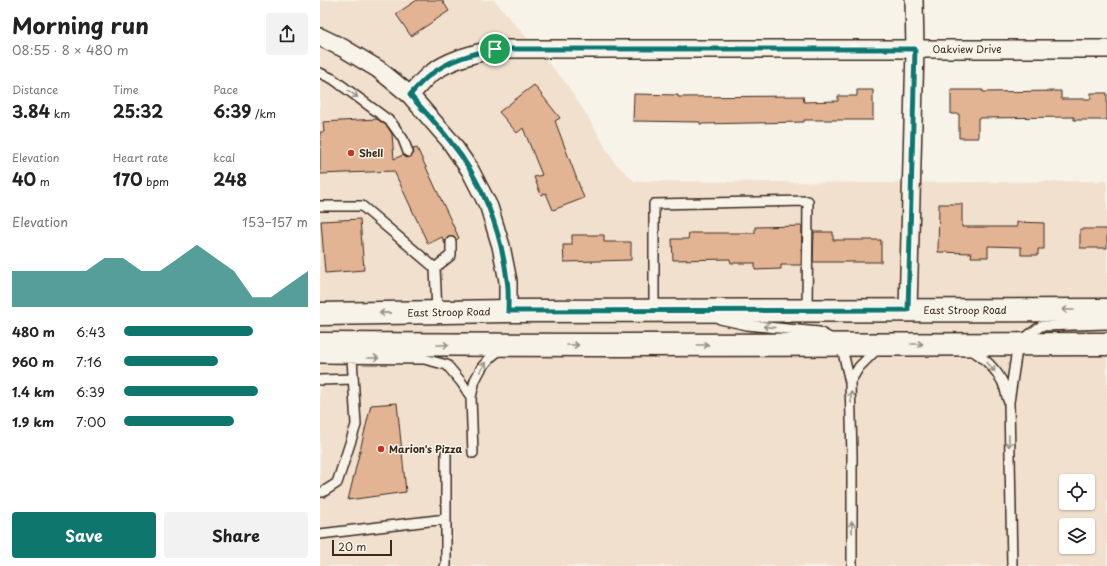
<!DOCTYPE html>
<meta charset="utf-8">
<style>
:root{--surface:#fff;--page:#f2f2f2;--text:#222;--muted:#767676;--accent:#0f766e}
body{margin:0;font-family:"Playpen Sans",sans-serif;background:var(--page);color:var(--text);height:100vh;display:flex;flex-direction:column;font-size:15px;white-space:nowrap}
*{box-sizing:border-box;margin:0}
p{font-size:13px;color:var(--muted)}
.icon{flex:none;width:22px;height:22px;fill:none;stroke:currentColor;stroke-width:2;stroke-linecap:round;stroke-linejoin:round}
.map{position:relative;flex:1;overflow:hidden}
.side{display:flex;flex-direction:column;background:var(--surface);width:320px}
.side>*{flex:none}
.tools{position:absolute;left:739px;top:474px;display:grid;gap:8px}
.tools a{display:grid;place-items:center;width:36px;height:36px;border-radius:4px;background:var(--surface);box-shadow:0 1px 3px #0004;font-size:20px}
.scale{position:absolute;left:12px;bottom:10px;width:60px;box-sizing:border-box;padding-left:4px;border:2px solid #3b2a1e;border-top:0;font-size:11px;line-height:14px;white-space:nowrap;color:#3b2a1e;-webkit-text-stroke:3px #f7f3e8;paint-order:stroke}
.pin{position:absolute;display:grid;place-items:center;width:34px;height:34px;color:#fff;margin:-17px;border:2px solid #fff;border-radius:50%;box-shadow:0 1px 4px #0007}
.round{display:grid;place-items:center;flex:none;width:42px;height:42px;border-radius:4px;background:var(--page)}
.overview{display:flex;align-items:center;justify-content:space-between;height:68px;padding:0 12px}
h1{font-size:22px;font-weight:700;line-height:30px}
.figures{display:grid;grid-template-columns:repeat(3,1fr);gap:6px;height:68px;padding:4px 12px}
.figures div{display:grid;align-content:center}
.figures b{font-size:17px;font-weight:700}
.figures small{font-size:11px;font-weight:400}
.figures p{font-size:11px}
.chart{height:112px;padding:8px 12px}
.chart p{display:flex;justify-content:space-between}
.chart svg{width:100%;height:72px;margin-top:4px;fill:var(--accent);opacity:.7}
.action{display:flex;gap:8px;margin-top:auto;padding:8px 12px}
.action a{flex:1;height:46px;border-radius:4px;background:var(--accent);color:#fff;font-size:16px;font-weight:700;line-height:46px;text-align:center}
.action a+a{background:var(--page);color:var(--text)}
ul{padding:0 12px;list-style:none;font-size:13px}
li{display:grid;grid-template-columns:64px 48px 1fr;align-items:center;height:30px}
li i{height:10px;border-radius:5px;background:var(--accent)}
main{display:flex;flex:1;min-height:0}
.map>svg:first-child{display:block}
.built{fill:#f1e0ce;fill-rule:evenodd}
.building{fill:#e3b493;stroke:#3b2a1e}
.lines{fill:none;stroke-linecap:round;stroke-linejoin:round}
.lane-casing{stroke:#3b2a1e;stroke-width:12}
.street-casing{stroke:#3b2a1e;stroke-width:20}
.secondary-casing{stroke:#3b2a1e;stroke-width:25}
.lane{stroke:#f7f3e8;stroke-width:9}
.street{stroke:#f7f3e8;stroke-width:17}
.secondary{stroke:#f7f3e8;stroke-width:22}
.oneway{stroke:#998e83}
.route-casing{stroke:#fff;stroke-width:8}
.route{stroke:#0f766e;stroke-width:5}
.poi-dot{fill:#c8321e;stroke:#f7f3e8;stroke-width:1.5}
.labels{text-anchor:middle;stroke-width:3;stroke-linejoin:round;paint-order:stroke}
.street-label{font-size:10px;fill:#3b2a1e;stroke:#f7f3e8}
.poi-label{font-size:10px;font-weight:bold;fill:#3b2a1e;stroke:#f7f3e8;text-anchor:start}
</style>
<main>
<section class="side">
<div class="overview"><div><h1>Morning run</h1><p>08:55 · 8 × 480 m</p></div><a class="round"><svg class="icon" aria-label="share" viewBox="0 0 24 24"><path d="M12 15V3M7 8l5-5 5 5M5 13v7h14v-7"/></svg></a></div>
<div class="figures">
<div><p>Distance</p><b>3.84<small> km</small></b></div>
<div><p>Time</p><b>25:32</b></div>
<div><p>Pace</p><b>6:39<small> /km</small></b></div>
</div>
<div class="figures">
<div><p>Elevation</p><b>40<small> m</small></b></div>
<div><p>Heart rate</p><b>170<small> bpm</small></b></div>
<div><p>kcal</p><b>248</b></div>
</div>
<div class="chart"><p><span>Elevation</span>153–157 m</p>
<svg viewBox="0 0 160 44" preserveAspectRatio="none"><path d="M0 44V22L10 22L20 22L30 22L40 22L50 14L60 14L70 22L80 22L90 14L100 6L110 14L120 22L130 38L140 38L150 30L160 22V44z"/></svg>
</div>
<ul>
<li><b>480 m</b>6:43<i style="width:70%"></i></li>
<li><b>960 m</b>7:16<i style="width:51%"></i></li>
<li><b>1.4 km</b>6:39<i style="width:73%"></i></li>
<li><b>1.9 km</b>7:00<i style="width:60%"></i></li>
</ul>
<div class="action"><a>Save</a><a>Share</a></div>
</section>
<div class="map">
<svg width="787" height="566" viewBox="0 0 787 566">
<rect width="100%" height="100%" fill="#f7f3e8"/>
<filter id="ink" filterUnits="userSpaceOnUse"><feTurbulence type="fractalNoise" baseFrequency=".025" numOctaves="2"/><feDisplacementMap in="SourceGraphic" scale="8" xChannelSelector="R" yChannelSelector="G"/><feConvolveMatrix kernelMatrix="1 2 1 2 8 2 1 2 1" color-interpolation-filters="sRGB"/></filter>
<g filter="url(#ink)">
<path class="built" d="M 0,0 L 174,0 L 245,82 L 268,117 L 294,162 L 314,181 L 562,183 L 787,181 L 787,566 L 0,566 ZM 746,481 L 768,481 L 768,503 L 746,503 ZM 746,525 L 768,525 L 768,547 L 746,547 Z"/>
<path class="building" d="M 97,0 L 122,0 L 129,11 L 91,36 L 76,14 Z
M 214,85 L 240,118 L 235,121 L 264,198 L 233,210 L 226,193 L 221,195 L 214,177 L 222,175 L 203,128 L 197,133 L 179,112 Z
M 537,90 L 553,90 L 553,120 L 484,120 L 484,122 L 380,124 L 380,122 L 313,121 L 314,94 L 358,95 L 358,97 L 483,96 L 484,102 L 518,101 L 518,96 L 537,96 Z
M 631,90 L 663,90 L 663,92 L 741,91 L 741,99 L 771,99 L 771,93 L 787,93 L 787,120 L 754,120 L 754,117 L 658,118 L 658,138 L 639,138 L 639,114 L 631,114 Z
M 57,119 L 67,126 L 72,134 L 74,159 L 83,155 L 87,158 L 90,157 L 94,153 L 93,149 L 97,148 L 139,238 L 136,240 L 134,237 L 128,237 L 126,239 L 125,244 L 122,237 L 108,244 L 74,171 L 0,174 L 0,132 L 4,132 L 3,122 Z
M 619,204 L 642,204 L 642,227 L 697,227 L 697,222 L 724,223 L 724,249 L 718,249 L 718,255 L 701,255 L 701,247 L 668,246 L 668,257 L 651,257 L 652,253 L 618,252 Z
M 40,219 L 44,270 L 5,273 L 1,221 Z
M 482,226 L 481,265 L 461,265 L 461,269 L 435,270 L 435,263 L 411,263 L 410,259 L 353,260 L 352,239 L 368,239 L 369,233 L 435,233 L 435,227 Z
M 760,229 L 787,229 L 787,248 L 760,248 Z
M 494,232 L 513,232 L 513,240 L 561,240 L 561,262 L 493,262 Z
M 252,235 L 284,235 L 284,242 L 311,242 L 311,260 L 244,262 L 243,245 L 252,245 Z
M 77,403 L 86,492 L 28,500 L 51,405 Z"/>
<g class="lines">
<g class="lane-casing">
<path id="lane" d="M 0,73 L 13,79 L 71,122 L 83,139 L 88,152
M 0,206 L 42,206 L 115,268 L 117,312
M 115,268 L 131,255 L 131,242
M 334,310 L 334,204 L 488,201 L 487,310
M 400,319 L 427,325 L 499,332 L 521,344 L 530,382 L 532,455 L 532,566
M 650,349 C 663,357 675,368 682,381 C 685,387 686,394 688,400
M 0,358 L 104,359 L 127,365 L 142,383 L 151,397
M 0,380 L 33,379
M 530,382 L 539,367 L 558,348
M 153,453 L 151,397 L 155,380 L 162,367 L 172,356 L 181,349
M 0,492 L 3,492 L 17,483 L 36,425 L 32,358
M 0,534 L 126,519
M 125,566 L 126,565 L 126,453
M 692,566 L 689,402 L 698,343 L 721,326 L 787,324"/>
</g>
<g class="street-casing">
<path id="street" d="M 0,37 L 23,48 L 58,69 L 90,95 L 130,141 L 150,170 L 169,207 L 181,246 L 188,281 L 188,311
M 90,95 C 96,89 102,81 109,75 C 128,60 152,54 175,49 L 787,49
M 588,310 L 595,49 L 594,0"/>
</g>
<g class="secondary-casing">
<path id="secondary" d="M 0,314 L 188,311 L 787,310
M 0,344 L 283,345 L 787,344"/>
</g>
<use href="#lane" class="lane"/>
<use href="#street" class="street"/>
<use href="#secondary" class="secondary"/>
</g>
<defs><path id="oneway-shaft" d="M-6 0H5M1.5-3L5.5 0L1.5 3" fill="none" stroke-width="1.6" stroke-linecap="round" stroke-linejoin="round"/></defs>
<g class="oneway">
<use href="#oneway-shaft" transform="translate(33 94) rotate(36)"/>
<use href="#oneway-shaft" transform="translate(748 310) rotate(-180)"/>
<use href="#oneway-shaft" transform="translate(65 313) rotate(179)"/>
<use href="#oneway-shaft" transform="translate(449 327) rotate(-174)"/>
<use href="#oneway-shaft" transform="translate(597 344)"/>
<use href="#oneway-shaft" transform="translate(123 345)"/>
<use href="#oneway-shaft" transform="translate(253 345)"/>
<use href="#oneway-shaft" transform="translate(383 345)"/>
<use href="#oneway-shaft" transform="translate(53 358)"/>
<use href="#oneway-shaft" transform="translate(163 367) rotate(-57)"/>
<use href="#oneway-shaft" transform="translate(671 367) rotate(49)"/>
<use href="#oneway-shaft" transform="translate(531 397) rotate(-91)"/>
<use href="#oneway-shaft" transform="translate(689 441) rotate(89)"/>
<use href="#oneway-shaft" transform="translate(532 527) rotate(-90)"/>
</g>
</g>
<g class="lines" filter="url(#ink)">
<g class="route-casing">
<path id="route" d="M 175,49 L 595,49 L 588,310 L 188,311 C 188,301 189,290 187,280 C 181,230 162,180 130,141 C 118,125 103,110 90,95 C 96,88 103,80 110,75 C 129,60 151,54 175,49 Z"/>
</g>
<use href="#route" class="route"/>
</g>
<g class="poi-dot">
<circle cx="31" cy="153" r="4"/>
<circle cx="61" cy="449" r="4"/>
</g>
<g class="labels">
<g class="street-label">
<text x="647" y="53">Oakview Drive</text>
<text x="645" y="314">East Stroop Road</text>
<text transform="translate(129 312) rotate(-1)" y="4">East Stroop Road</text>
</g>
<g class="poi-label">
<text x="39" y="157">Shell</text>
<text x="69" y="453">Marion's Pizza</text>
</g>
</g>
</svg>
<div class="tools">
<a><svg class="icon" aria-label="locate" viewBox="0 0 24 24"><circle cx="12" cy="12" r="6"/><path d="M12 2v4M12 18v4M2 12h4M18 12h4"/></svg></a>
<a><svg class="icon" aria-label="layers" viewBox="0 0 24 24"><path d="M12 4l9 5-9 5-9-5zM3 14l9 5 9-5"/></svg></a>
</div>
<div class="scale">20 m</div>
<div class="pin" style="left:175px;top:49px;background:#1e9e55"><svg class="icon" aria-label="arrive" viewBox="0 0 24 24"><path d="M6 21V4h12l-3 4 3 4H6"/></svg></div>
</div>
</main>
